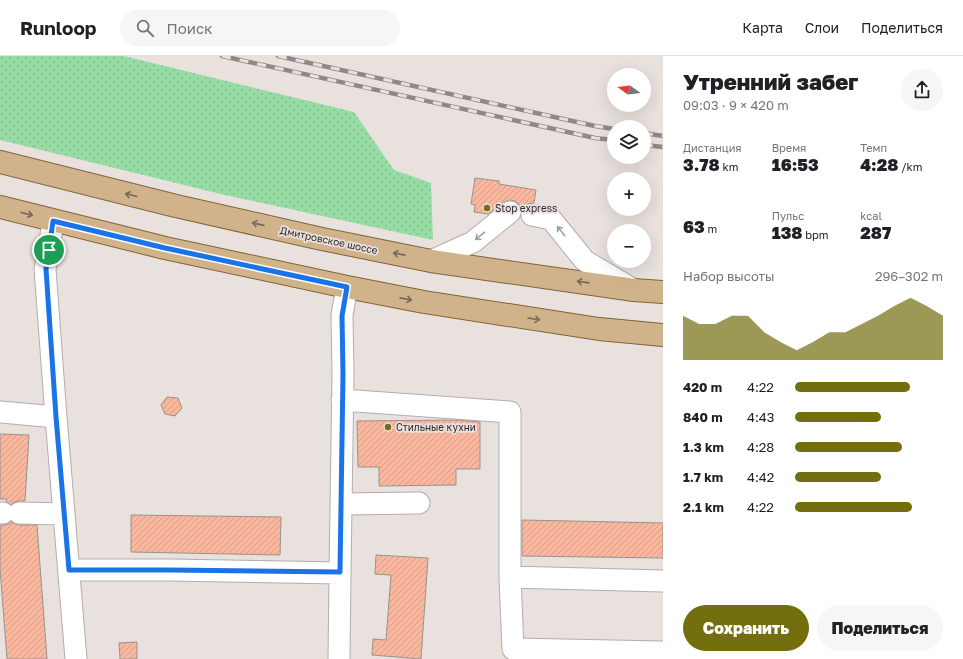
<!DOCTYPE html>
<html lang="ru">
<meta charset="utf-8">
<style>
:root{--surface:#fff;--page:#f6f6f6;--text:#202124;--muted:#757577;--line:#e0e0e0;--accent:#736f0f}
body{margin:0;font-family:"Golos Text",sans-serif;background:var(--page);color:var(--text);height:100vh;display:flex;flex-direction:column;font-size:15px;white-space:nowrap}
*{box-sizing:border-box;margin:0}
p{font-size:13px;color:var(--muted)}
.icon{flex:none;width:22px;height:22px;fill:none;stroke:currentColor;stroke-width:2;stroke-linecap:round;stroke-linejoin:round}
.map{position:relative;flex:1;overflow:hidden}
.drawer{display:flex;flex-direction:column;background:var(--surface);width:300px}
.drawer>*{flex:none}
.needle{width:26px;rotate:284deg}
.fabs{position:absolute;left:607px;top:12px;display:grid;gap:8px}
.fabs a{display:grid;place-items:center;width:44px;height:44px;border-radius:50%;background:var(--surface);box-shadow:0 4px 16px #0002;font-size:20px}
.pin{position:absolute;display:grid;place-items:center;width:34px;height:34px;color:#fff;margin:-17px;border:2px solid #fff;border-radius:50%;box-shadow:0 1px 4px #0007}
.round{display:grid;place-items:center;flex:none;width:42px;height:42px;border-radius:21px;background:var(--page)}
.overview{display:flex;align-items:center;justify-content:space-between;height:68px;padding:0 20px}
h1{font-size:22px;font-weight:800;line-height:30px}
.stats{display:grid;grid-template-columns:repeat(3,1fr);gap:6px;height:68px;padding:4px 20px}
.stats div{display:grid;align-content:center}
.stats b{font-size:17px;font-weight:800}
.stats small{font-size:11px;font-weight:400}
.stats p{font-size:11px}
.chart{height:112px;padding:8px 20px}
.chart p{display:flex;justify-content:space-between}
.chart svg{width:100%;height:72px;margin-top:4px;fill:var(--accent);opacity:.7}
.cta{display:flex;gap:8px;margin-top:auto;padding:8px 20px}
.cta a{flex:1;height:46px;border-radius:24px;background:var(--accent);color:#fff;font-size:16px;font-weight:800;line-height:46px;text-align:center}
.cta a+a{background:var(--page);color:var(--text)}
ul{padding:0 20px;list-style:none;font-size:13px}
li{display:grid;grid-template-columns:64px 48px 1fr;align-items:center;height:30px}
li i{height:10px;border-radius:5px;background:var(--accent)}
header{display:flex;align-items:center;gap:24px;box-sizing:border-box;height:56px;padding:0 20px;background:var(--surface);border-bottom:1px solid var(--line)}
header strong{font-size:19px}
nav{display:flex;gap:22px;margin-inline-start:auto;font-size:14px}
.search{width:280px;height:36px;background:var(--page);display:flex;align-items:center;gap:10px;box-sizing:border-box;padding:0 14px;border-radius:22px;color:var(--muted);font-size:15px}
main{display:flex;flex:1;min-height:0}
.map>svg:first-child{display:block}
.grass{fill:url(#grass-dots)}
.building{fill:url(#building-hatch);stroke:#99928f}
.lines{fill:none;stroke-linecap:round;stroke-linejoin:round}
.minor-casing{stroke:#b5adab;stroke-width:23}
.major-casing{stroke:#836337;stroke-width:24}
.minor{stroke:#fff;stroke-width:21}
.major{stroke:#d1b38b;stroke-width:22}
.rail-casing{stroke:#8e8886;stroke-width:4.5}
.rail{stroke:#e9e1de;stroke-width:3;stroke-dasharray:9;stroke-linecap:butt}
.oneway{stroke:#776855}
.oneway2{stroke:#a09f9f}
.route-casing{stroke:#fff;stroke-width:8}
.route{stroke:#1a73e8;stroke-width:5}
.poi-dot{fill:#736f0f;stroke:#e9e1de;stroke-width:1.5}
.labels{text-anchor:middle;stroke-width:3.5;stroke-linejoin:round;paint-order:stroke}
.poi-label{font-size:10px;fill:#2d2a29;stroke:#e9e1de;text-anchor:start}
.street-label{font-size:10px;fill:#2d2a29;stroke:#e9e1de}
</style>
<header>
<strong>Runloop</strong>
<div class="search"><svg class="icon" aria-label="search" viewBox="0 0 24 24"><circle cx="10" cy="10" r="6"/><path d="M15 15l6 6"/></svg>Поиск</div>
<nav><a>Карта</a><a>Слои</a><a>Поделиться</a></nav>
</header>
<main>
<div class="map">
<svg width="663" height="603" viewBox="0 0 663 603">
<defs>
<pattern id="grass-dots" width="8" height="8" patternUnits="userSpaceOnUse"><rect width="8" height="8" fill="#97dca5"/><path d="M2 2h.1M6 6h.1" fill="none" stroke="#82bd8e" stroke-width="1.8" stroke-linecap="round"/></pattern>
<pattern id="building-hatch" width="6" height="6" patternUnits="userSpaceOnUse"><rect width="6" height="6" fill="#f9b79d"/><path d="M-1 1l2-2M0 6l6-6M5 7l2-2" fill="none" stroke="#d69e87"/></pattern>
</defs>
<rect width="100%" height="100%" fill="#e9e1de"/>
<path class="grass" d="M 0,0 L 124,0 L 354,56 L 394,114 L 431,127 L 433,184 L 225,139 L 0,84 Z"/>
<path class="building" d="M 475,122 L 499,125 L 499,128 L 536,134 L 534,147 L 528,148 L 523,151 L 522,154 L 519,148 L 515,145 L 509,144 L 502,147 L 488,158 L 474,156 L 475,149 L 471,148 Z
M 167,341 L 178,342 L 182,352 L 175,360 L 165,358 L 161,349 Z
M 458,364 L 480,366 L 480,413 L 456,413 L 456,429 L 379,430 L 379,411 L 358,411 L 357,365 Z
M 0,378 L 29,379 L 25,445 L 19,445 L 14,446 L 11,449 L 6,446 L 7,443 L 0,443 Z
M 131,459 L 281,461 L 280,499 L 131,496 Z
M 522,464 L 663,467 L 663,502 L 522,500 Z
M 11,465 L 13,467 L 19,469 L 37,469 L 47,603 L 7,603 L 0,512 L 0,472 L 1,469 L 9,468 Z
M 376,499 L 428,502 L 421,603 L 372,599 L 373,583 L 386,584 L 391,519 L 375,518 Z
M 137,586 L 137,603 L 120,603 L 119,587 Z"/>
<g class="lines">
<g class="minor-casing">
<path id="minor" d="M 532,159 L 551,163 L 585,205 L 634,234
M 53,165 L 49,193 L 45,213 L 56,361 L 76,603
M 431,205 L 473,186 L 510,156
M 342,344 L 510,356 L 510,521 L 513,593 L 663,596
M 0,356 L 56,361
M 341,448 L 419,447
M 0,457 L 3,457
M 19,457 L 64,458
M 69,514 L 170,514 L 340,517 L 339,603
M 340,517 L 343,318 L 342,259 L 347,231
M 510,521 L 663,525"/>
</g>
<g class="major-casing">
<path id="major" d="M 0,106 L 176,150 L 322,183 L 431,205 L 634,234 L 663,236
M 0,151 L 165,192 L 347,231 L 424,246 L 599,273 L 663,279"/>
</g>
<use href="#minor" class="minor"/>
<use href="#major" class="major"/>
<g class="rail-casing">
<path id="rail" d="M 222,0 L 595,82 L 614,84
M 278,0 L 595,70 L 614,73
M 644,77 L 663,80
M 644,89 L 663,91"/>
</g>
<use href="#rail" class="rail"/>
</g>
<defs><path id="oneway-shaft" d="M-6 0H5M1.5-3L5.5 0L1.5 3" fill="none" stroke-width="1.6" stroke-linecap="round" stroke-linejoin="round"/></defs>
<g class="oneway">
<use href="#oneway-shaft" transform="translate(131 139) rotate(-166)"/>
<use href="#oneway-shaft" transform="translate(27 158) rotate(14)"/>
<use href="#oneway-shaft" transform="translate(258 168) rotate(-167)"/>
<use href="#oneway-shaft" transform="translate(399 198) rotate(-169)"/>
<use href="#oneway-shaft" transform="translate(583 226) rotate(-172)"/>
<use href="#oneway-shaft" transform="translate(406 243) rotate(11)"/>
<use href="#oneway-shaft" transform="translate(534 263) rotate(9)"/>
</g>
<g class="oneway2">
<use href="#oneway-shaft" transform="translate(561 175) rotate(-129)"/>
<use href="#oneway-shaft" transform="translate(480 180) rotate(141)"/>
</g>
<g class="lines">
<g class="route-casing">
<path id="route" d="M 53,165 L 165,192 L 347,231 L 342,260 L 343,318 L 340,516 L 170,514 L 69,514 L 56,361 L 46,213 L 49,194 Z"/>
</g>
<use href="#route" class="route"/>
</g>
<g class="poi-dot">
<circle cx="487" cy="152" r="4"/>
<circle cx="388" cy="371" r="4"/>
</g>
<g class="labels">
<g class="poi-label">
<text x="495" y="156">Stop express</text>
<text x="396" y="375">Стильные кухни</text>
</g>
<g class="street-label">
<text transform="translate(329 184) rotate(12)" y="4">Дмитровское шоссе</text>
</g>
</g>
</svg>
<div class="fabs">
<a><svg class="needle" viewBox="-14 -14 28 28"><path d="M0-13l5 13h-10z" fill="#e53935"/><path d="M0 13l5-13h-10z" fill="#757577"/></svg></a>
<a><svg class="icon" aria-label="layers" viewBox="0 0 24 24"><path d="M12 4l9 5-9 5-9-5zM3 14l9 5 9-5"/></svg></a>
<a>+</a>
<a>−</a>
</div>
<div class="pin" style="left:49px;top:194px;background:#1e9e55"><svg class="icon" aria-label="arrive" viewBox="0 0 24 24"><path d="M6 21V4h12l-3 4 3 4H6"/></svg></div>
</div>
<section class="drawer">
<div class="overview"><div><h1>Утренний забег</h1><p>09:03 · 9 × 420 m</p></div><a class="round"><svg class="icon" aria-label="share" viewBox="0 0 24 24"><path d="M12 15V3M7 8l5-5 5 5M5 13v7h14v-7"/></svg></a></div>
<div class="stats">
<div><p>Дистанция</p><b>3.78<small> km</small></b></div>
<div><p>Время</p><b>16:53</b></div>
<div><p>Темп</p><b>4:28<small> /km</small></b></div>
</div>
<div class="stats">
<div><b>63<small> m</small></b></div>
<div><p>Пульс</p><b>138<small> bpm</small></b></div>
<div><p>kcal</p><b>287</b></div>
</div>
<div class="chart"><p><span>Набор высоты</span>296–302 m</p>
<svg viewBox="0 0 160 44" preserveAspectRatio="none"><path d="M0 44V17L10 22L20 22L30 17L40 17L50 27L60 33L70 38L80 33L90 27L100 27L110 22L120 17L130 11L140 6L150 11L160 17V44z"/></svg>
</div>
<ul>
<li><b>420 m</b>4:22<i style="width:78%"></i></li>
<li><b>840 m</b>4:43<i style="width:58%"></i></li>
<li><b>1.3 km</b>4:28<i style="width:72%"></i></li>
<li><b>1.7 km</b>4:42<i style="width:58%"></i></li>
<li><b>2.1 km</b>4:22<i style="width:79%"></i></li>
</ul>
<div class="cta"><a>Сохранить</a><a>Поделиться</a></div>
</section>
</main>
